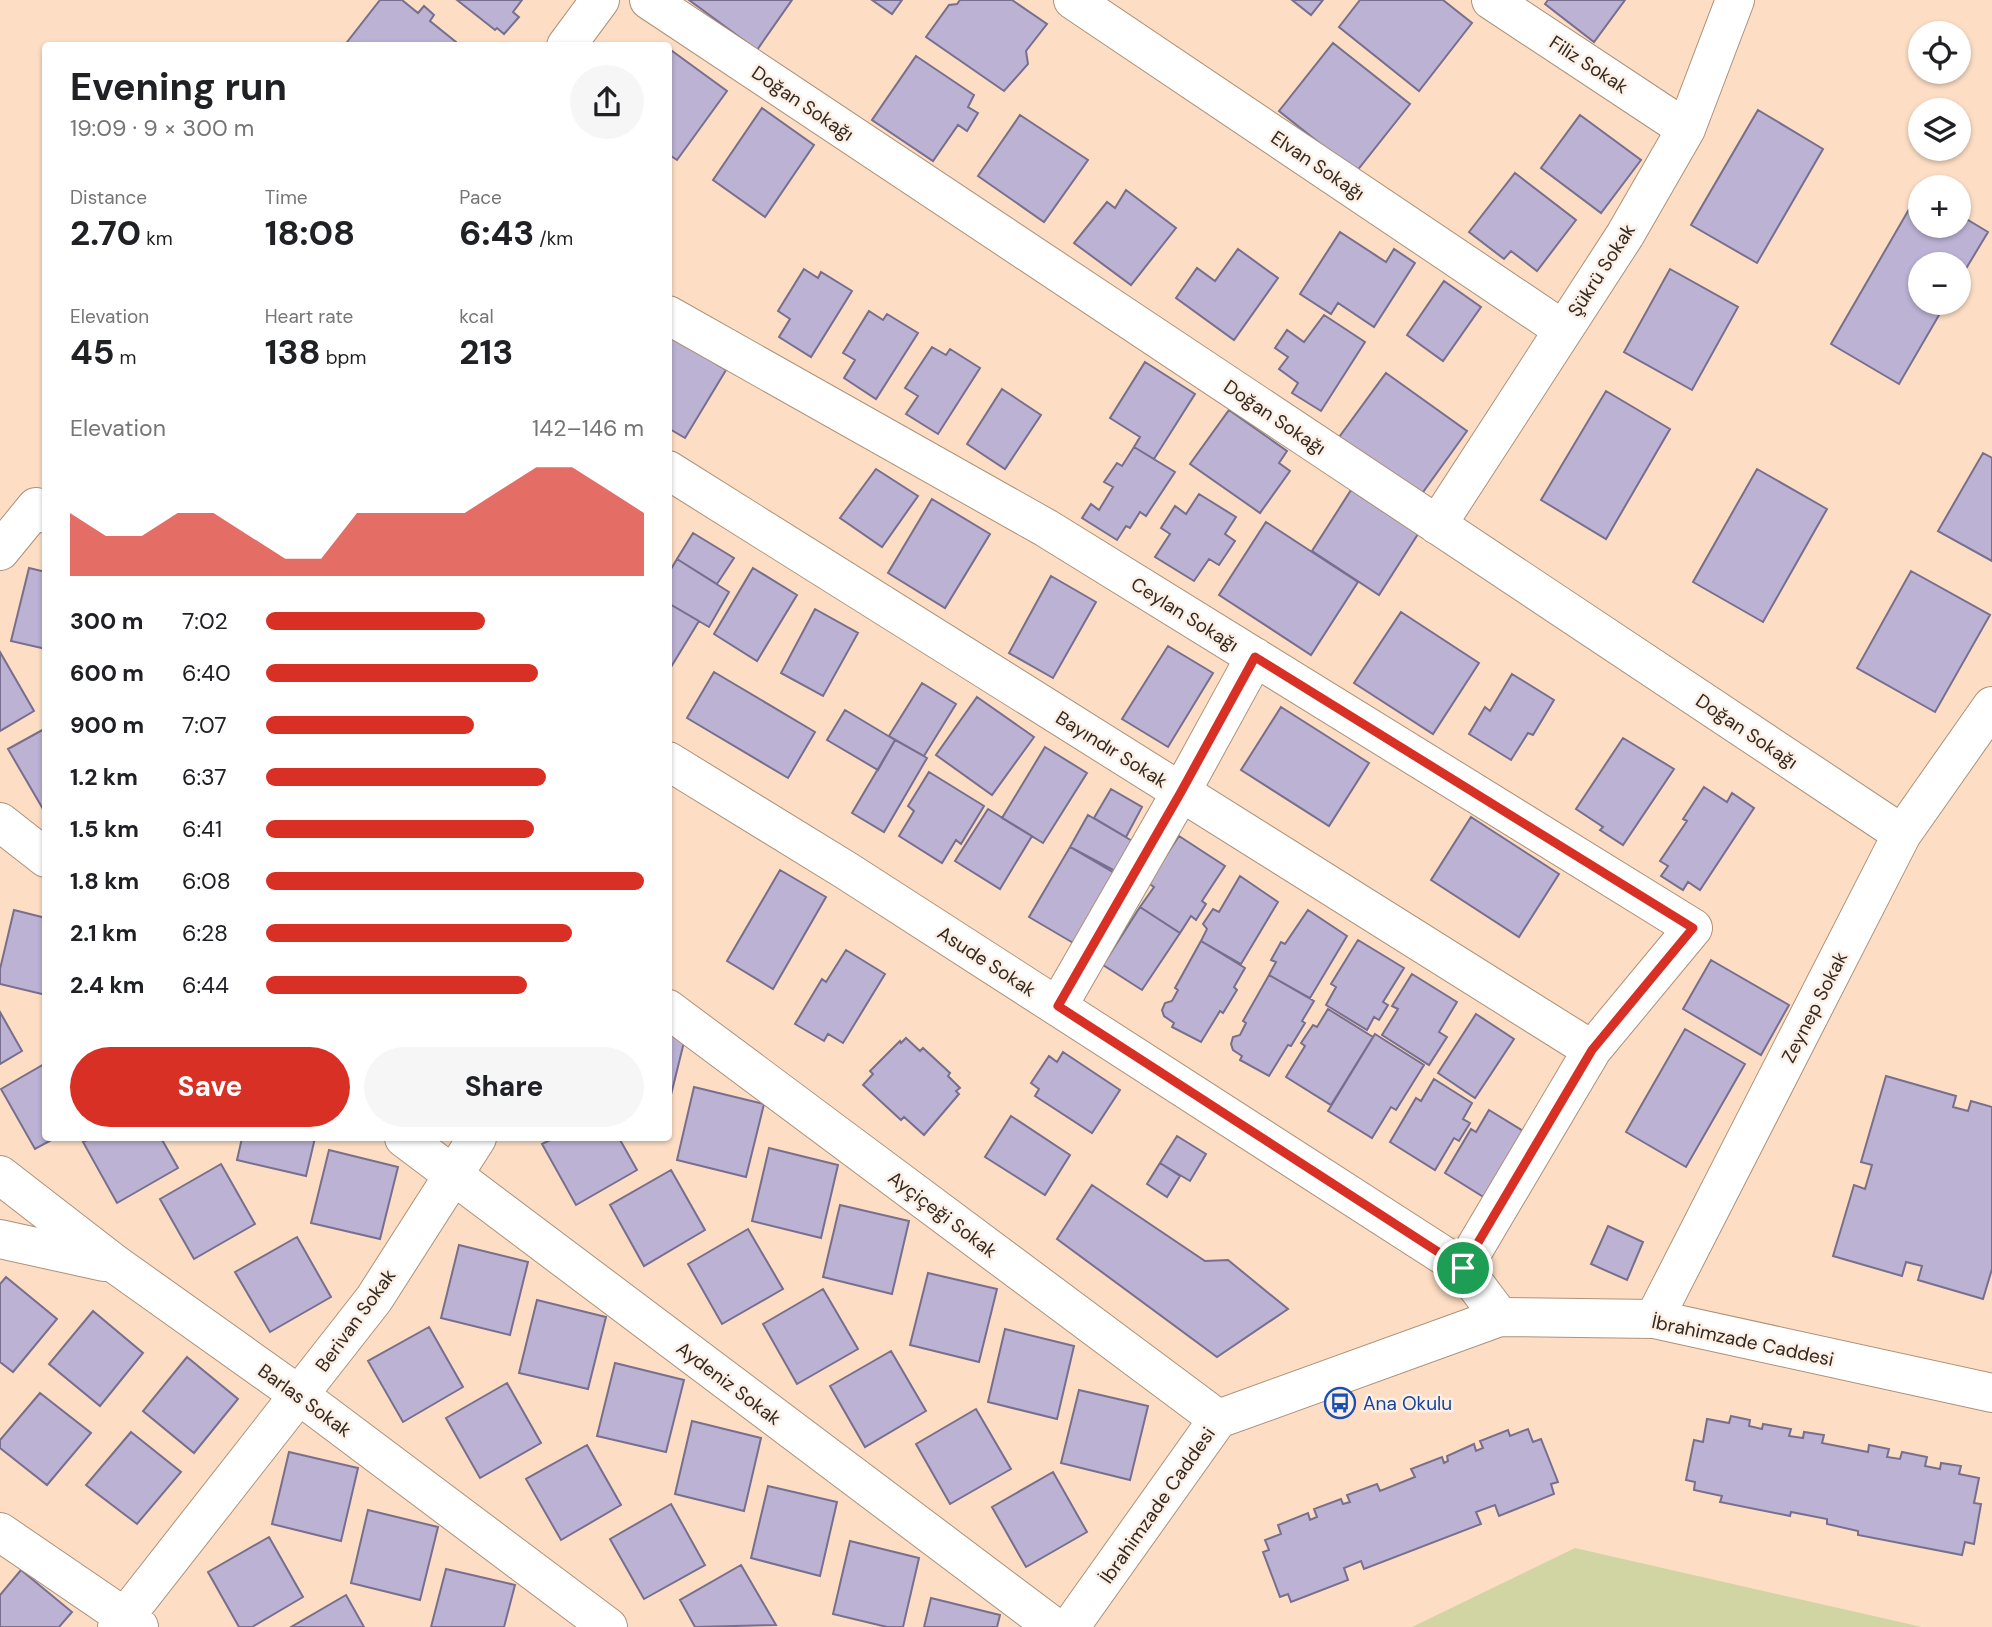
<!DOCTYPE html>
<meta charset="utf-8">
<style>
:root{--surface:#fff;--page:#f6f6f6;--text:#202124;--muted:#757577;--accent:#d93025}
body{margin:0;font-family:"DM Sans",sans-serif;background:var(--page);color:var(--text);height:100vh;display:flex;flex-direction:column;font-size:26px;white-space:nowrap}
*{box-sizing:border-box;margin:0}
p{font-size:23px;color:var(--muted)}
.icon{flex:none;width:38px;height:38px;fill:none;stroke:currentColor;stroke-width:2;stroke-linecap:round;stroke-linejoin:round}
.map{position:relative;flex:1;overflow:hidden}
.panel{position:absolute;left:42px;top:42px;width:630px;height:1099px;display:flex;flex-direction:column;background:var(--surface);border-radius:7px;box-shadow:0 2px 5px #0004}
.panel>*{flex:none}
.fabs{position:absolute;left:1908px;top:21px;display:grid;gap:14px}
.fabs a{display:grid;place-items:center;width:63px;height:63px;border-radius:50%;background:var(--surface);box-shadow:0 2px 5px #0004;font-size:35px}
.pin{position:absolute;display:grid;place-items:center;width:60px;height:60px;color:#fff;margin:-30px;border:4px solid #fff;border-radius:50%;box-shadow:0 2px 7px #0007}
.round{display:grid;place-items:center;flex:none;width:74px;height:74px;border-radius:37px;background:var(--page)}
.summary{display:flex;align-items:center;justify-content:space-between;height:119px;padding:0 28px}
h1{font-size:38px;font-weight:700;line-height:52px}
.figures{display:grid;grid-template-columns:repeat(3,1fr);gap:10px;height:119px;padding:7px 28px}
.figures div{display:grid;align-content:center}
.figures b{font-size:35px;font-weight:700}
.figures small{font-size:19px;font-weight:400}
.figures p{font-size:19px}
.chart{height:196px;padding:14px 28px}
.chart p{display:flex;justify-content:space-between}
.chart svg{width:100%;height:126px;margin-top:7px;fill:var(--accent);opacity:.7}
.button{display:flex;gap:14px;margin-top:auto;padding:14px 28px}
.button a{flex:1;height:80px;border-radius:42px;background:var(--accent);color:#fff;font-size:28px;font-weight:700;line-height:80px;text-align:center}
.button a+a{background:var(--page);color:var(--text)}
ul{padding:0 28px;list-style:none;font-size:23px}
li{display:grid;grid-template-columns:112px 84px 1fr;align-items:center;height:52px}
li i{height:18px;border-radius:9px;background:var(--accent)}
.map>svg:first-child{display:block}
.green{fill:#d1d5a4}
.building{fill:#bbb2d4;stroke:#776f8d;stroke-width:2}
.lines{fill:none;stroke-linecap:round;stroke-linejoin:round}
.minor-casing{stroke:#ad9179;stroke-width:40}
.secondary-casing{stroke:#ad9179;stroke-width:40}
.minor{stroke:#fff;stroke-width:38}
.secondary{stroke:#fff;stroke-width:38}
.route-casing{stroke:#fff;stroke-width:14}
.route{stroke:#d93025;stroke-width:9}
.labels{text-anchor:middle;stroke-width:5;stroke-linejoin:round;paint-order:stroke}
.street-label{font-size:19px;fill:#34291f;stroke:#fcefe5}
.transit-label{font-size:19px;fill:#164399;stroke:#fcefe5;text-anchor:start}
</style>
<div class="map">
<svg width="1992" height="1627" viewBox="0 0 1992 1627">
<rect width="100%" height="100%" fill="#fddec5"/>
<path class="green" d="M 1575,1548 L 1922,1627 L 1412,1627 Z"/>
<path class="building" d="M 380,0 L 402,0 L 418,13 L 424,6 L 434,15 L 430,21 L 461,46 L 344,46 Z
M 457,0 L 522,0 L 513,12 L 519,17 L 504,34 L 497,28 L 495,30 Z
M 689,0 L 792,0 L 757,50 Z
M 872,0 L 902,0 L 892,14 Z
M 960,0 L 1012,0 L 1047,24 L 1026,51 L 1028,64 L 1004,91 L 926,37 L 949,5 L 957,4 Z
M 1292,0 L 1323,0 L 1311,15 Z
M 1360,0 L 1443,0 L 1472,23 L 1419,91 L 1339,27 Z
M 1548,0 L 1625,0 L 1594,42 L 1545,4 Z
M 1333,43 L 1410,104 L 1356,172 L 1279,111 Z
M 668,48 L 727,91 L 677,160 L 668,154 Z
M 916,56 L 974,95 L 968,107 L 978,113 L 967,131 L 958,125 L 933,161 L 872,120 Z
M 762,108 L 814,145 L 765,217 L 713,180 Z
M 1758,110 L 1823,149 L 1757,263 L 1691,225 Z
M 1020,115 L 1088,160 L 1044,222 L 978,176 Z
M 1580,115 L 1641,160 L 1601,213 L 1541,168 Z
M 1515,173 L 1576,220 L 1537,271 L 1511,251 L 1504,259 L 1469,232 Z
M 1126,190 L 1176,228 L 1131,285 L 1074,243 L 1107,202 L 1115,208 Z
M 1919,192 L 1920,226 L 1958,226 L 1958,214 L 1988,232 L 1958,282 L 1958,264 L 1920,264 L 1920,303 L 1946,303 L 1899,384 L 1831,344 Z
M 1340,232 L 1386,262 L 1394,249 L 1415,263 L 1374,327 L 1338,303 L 1331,314 L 1300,294 Z
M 1238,249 L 1278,278 L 1234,340 L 1176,298 L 1197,268 L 1215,281 Z
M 804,269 L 818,278 L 821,272 L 852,291 L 811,357 L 779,337 L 790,319 L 778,311 Z
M 1670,269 L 1738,307 L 1692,390 L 1624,352 Z
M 1444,281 L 1481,307 L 1443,361 L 1407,335 Z
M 869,311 L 883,320 L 887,314 L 918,333 L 876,399 L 844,378 L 855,360 L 843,353 Z
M 1324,315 L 1365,342 L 1321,411 L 1292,393 L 1298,383 L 1279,369 L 1288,357 L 1275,348 L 1287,330 L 1304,342 Z
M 668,334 L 726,370 L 685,438 L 668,428 Z
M 932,347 L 946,355 L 950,349 L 980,368 L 938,434 L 906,414 L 918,396 L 905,388 Z
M 1145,362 L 1195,394 L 1154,459 L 1134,447 L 1140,437 L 1110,418 Z
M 1386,373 L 1467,431 L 1418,499 L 1337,440 Z
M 1002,389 L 1041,415 L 1005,469 L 967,444 Z
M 1606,391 L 1670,429 L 1606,539 L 1541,500 Z
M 1229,410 L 1287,451 L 1279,463 L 1290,471 L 1260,513 L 1190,464 Z
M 1134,447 L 1175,472 L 1146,516 L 1140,512 L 1130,528 L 1126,526 L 1117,540 L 1082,518 L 1091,504 L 1099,510 L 1113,487 L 1104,482 L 1117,463 L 1122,466 Z
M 1983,453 L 1992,458 L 1992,561 L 1938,531 Z
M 876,469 L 918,496 L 882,547 L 840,518 Z
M 1757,469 L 1827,509 L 1763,622 L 1693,582 Z
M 1351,490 L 1418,534 L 1379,595 L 1312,551 Z
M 1199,494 L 1236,517 L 1225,534 L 1235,541 L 1219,565 L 1209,559 L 1194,581 L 1155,557 L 1170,534 L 1161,528 L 1175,506 L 1186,514 Z
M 932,499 L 990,534 L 945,608 L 888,573 Z
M 1266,522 L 1358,582 L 1311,655 L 1219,595 Z
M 693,533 L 734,558 L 717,584 L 677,559 Z
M 677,559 L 729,592 L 709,627 L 668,603 L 668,574 Z
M 29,568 L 46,572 L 46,649 L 11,641 Z
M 753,568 L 797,595 L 757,661 L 714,634 Z
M 1911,571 L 1990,615 L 1935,712 L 1857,668 Z
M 1051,576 L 1096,602 L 1053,678 L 1009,653 Z
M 668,603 L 699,621 L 668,672 Z
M 815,609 L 858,633 L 823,696 L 781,673 Z
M 1401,612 L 1479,663 L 1433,734 L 1354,683 Z
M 1168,646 L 1213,673 L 1168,747 L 1122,719 Z
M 0,652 L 34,711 L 0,731 Z
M 714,672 L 815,732 L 788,778 L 687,718 Z
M 1512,674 L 1554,700 L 1533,735 L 1528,733 L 1511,760 L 1469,734 L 1485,707 L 1490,711 Z
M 922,683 L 956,704 L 924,756 L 889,736 Z
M 977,697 L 1034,737 L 992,795 L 936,755 Z
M 1281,707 L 1369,763 L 1329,826 L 1241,770 Z
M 845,710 L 895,740 L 878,770 L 827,740 Z
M 46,728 L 46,808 L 43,809 L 8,749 Z
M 1623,738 L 1674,769 L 1623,845 L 1600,830 L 1603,827 L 1576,809 Z
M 895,740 L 927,758 L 884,832 L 852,813 Z
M 1045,747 L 1087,773 L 1043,843 L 1002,818 Z
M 929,772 L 984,806 L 961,844 L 956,840 L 942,863 L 899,836 L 914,811 L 908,806 Z
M 1704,787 L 1727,802 L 1732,793 L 1754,808 L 1700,890 L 1688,882 L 1683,890 L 1661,876 L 1668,866 L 1660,861 L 1687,821 L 1683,819 Z
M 1111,789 L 1142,807 L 1126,837 L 1094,818 Z
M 988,809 L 1032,836 L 1000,889 L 955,861 Z
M 1088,815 L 1134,842 L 1117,872 L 1070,847 Z
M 1471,817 L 1559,874 L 1519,937 L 1431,880 Z
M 1179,836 L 1225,866 L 1202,901 L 1206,904 L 1196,920 L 1191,916 L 1180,933 L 1140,907 L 1154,887 L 1148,883 Z
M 1070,847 L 1116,874 L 1075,944 L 1029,917 Z
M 780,870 L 826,897 L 773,989 L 727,961 Z
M 1240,876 L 1278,902 L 1241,964 L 1201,941 L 1207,929 L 1203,924 L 1213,909 L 1219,912 Z
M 1140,907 L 1180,933 L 1142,990 L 1103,965 Z
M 14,910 L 46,918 L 46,995 L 0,984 L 0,969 Z
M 1308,910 L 1347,936 L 1310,998 L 1269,975 L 1276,962 L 1271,960 L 1281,942 L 1285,944 Z
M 1358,940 L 1404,968 L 1383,1002 L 1388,1005 L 1379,1020 L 1374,1017 L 1367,1030 L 1326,1005 L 1336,987 L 1331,984 Z
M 1201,941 L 1245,968 L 1234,987 L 1237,990 L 1223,1013 L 1220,1011 L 1201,1042 L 1172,1027 L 1174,1023 L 1164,1016 L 1162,1010 L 1165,1003 L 1172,1001 L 1178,990 L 1175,988 Z
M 846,950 L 885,974 L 843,1043 L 828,1034 L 824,1041 L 795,1024 L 822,979 L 826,982 Z
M 1711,960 L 1789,1005 L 1761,1055 L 1683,1009 Z
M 1412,974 L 1457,1002 L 1439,1032 L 1447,1037 L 1429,1065 L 1382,1035 L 1398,1009 L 1392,1006 Z
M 1269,975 L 1314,1001 L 1302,1021 L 1305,1023 L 1291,1046 L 1288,1045 L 1269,1076 L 1240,1060 L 1242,1056 L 1233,1050 L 1231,1044 L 1233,1037 L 1240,1035 L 1246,1023 L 1243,1021 Z
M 1328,1009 L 1373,1037 L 1331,1105 L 1286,1077 L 1305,1046 L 1301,1043 L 1313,1025 L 1317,1027 Z
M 0,1012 L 22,1051 L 0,1064 Z
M 1476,1014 L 1514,1039 L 1475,1098 L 1438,1073 Z
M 1685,1029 L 1745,1064 L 1686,1167 L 1626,1132 Z
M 668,1034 L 685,1038 L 668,1107 Z
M 1375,1034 L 1424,1065 L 1396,1110 L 1391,1107 L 1372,1138 L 1328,1111 Z
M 906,1038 L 920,1051 L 923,1048 L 950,1073 L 948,1076 L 960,1088 L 956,1091 L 959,1094 L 924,1135 L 904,1117 L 901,1120 L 863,1085 L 873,1074 L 870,1071 L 900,1041 L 901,1043 Z
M 1063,1052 L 1120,1090 L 1092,1133 L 1035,1096 L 1039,1089 L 1031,1083 L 1049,1056 L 1057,1062 Z
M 46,1063 L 46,1138 L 55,1138 L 35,1149 L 1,1089 Z
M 1886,1076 L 1956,1096 L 1953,1107 L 1968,1111 L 1971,1101 L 1992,1107 L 1992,1269 L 1983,1299 L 1918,1280 L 1922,1266 L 1906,1262 L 1902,1276 L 1833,1256 L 1854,1185 L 1865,1189 L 1872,1165 L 1861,1162 Z
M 1434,1079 L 1472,1103 L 1463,1119 L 1470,1123 L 1459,1141 L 1454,1138 L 1435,1170 L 1390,1142 L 1416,1098 L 1421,1101 Z
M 694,1087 L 764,1104 L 746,1177 L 677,1160 Z
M 1489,1110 L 1528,1134 L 1490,1201 L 1445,1173 L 1471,1129 L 1476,1132 Z
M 1011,1116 L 1070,1155 L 1045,1195 L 985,1157 Z
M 1177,1136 L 1206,1154 L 1190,1181 L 1160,1163 Z
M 91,1138 L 161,1138 L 178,1168 L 117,1203 L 83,1142 Z
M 242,1138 L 315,1138 L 306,1176 L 237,1160 Z
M 554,1138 L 619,1138 L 637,1170 L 576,1205 L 542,1144 Z
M 769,1148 L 838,1165 L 821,1238 L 752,1221 Z
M 329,1150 L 398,1167 L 380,1239 L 311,1223 Z
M 1160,1163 L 1180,1176 L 1167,1197 L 1147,1184 Z
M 221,1164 L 255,1224 L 194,1259 L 160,1199 Z
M 671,1170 L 705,1230 L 644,1266 L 610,1205 Z
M 1092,1185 L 1205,1261 L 1228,1260 L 1288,1309 L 1217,1357 L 1057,1239 Z
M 840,1205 L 909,1221 L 892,1294 L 823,1277 Z
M 1608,1226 L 1643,1242 L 1627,1280 L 1591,1264 Z
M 748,1229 L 783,1289 L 722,1324 L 688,1264 Z
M 297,1237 L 331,1297 L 270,1332 L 235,1272 Z
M 459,1245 L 528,1262 L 510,1335 L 441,1318 Z
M 928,1273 L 997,1289 L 979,1362 L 910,1345 Z
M 6,1277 L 57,1319 L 13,1372 L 0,1362 L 0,1284 Z
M 823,1289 L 858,1349 L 797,1384 L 763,1324 Z
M 537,1300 L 606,1317 L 588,1389 L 519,1373 Z
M 93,1311 L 143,1353 L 100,1406 L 49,1364 Z
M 429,1327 L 463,1387 L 403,1422 L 368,1361 Z
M 1005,1329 L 1074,1346 L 1057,1419 L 988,1402 Z
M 891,1351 L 926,1411 L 865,1447 L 830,1386 Z
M 187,1357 L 238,1399 L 194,1453 L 143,1411 Z
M 615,1363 L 684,1380 L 666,1452 L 597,1436 Z
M 507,1383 L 541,1443 L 480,1478 L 446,1418 Z
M 1079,1390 L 1148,1406 L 1130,1480 L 1061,1463 Z
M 40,1393 L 91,1433 L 47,1485 L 0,1448 L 0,1440 Z
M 976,1409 L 1011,1469 L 950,1504 L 916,1444 Z
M 1731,1416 L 1750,1420 L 1749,1426 L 1762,1429 L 1763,1424 L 1791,1429 L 1789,1436 L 1803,1438 L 1804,1432 L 1824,1435 L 1822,1443 L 1868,1452 L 1869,1445 L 1889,1449 L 1887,1457 L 1900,1459 L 1902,1452 L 1927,1457 L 1925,1466 L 1940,1469 L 1941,1463 L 1961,1466 L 1959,1474 L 1979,1478 L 1974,1503 L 1981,1504 L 1974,1544 L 1965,1542 L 1962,1555 L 1858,1535 L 1858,1531 L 1827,1524 L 1827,1519 L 1791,1512 L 1790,1516 L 1720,1502 L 1722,1496 L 1694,1490 L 1695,1482 L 1686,1480 L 1694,1440 L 1703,1442 L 1707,1419 L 1729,1423 Z
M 692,1421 L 761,1438 L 744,1511 L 675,1494 Z
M 1528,1429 L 1533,1442 L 1541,1439 L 1558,1482 L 1551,1484 L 1554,1494 L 1499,1516 L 1495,1505 L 1476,1512 L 1481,1524 L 1364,1569 L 1361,1561 L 1344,1568 L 1348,1580 L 1291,1602 L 1288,1594 L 1280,1597 L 1263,1552 L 1269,1550 L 1265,1540 L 1281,1534 L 1278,1525 L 1308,1513 L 1310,1520 L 1317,1517 L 1314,1509 L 1341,1499 L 1343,1504 L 1350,1502 L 1347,1495 L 1377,1484 L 1380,1491 L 1415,1477 L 1411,1469 L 1442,1457 L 1444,1463 L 1448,1461 L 1447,1456 L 1474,1444 L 1476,1451 L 1483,1448 L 1480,1441 L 1508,1430 L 1510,1436 Z
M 131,1432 L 181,1472 L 137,1524 L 86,1485 Z
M 587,1445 L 621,1505 L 561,1540 L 526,1479 Z
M 289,1452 L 358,1468 L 341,1541 L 272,1524 Z
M 1053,1472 L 1087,1532 L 1026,1567 L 992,1507 Z
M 768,1486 L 837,1502 L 820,1576 L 751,1558 Z
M 671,1504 L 705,1565 L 644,1599 L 610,1539 Z
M 368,1510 L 438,1527 L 420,1600 L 351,1583 Z
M 269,1537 L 303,1597 L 252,1627 L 239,1627 L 208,1572 Z
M 850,1541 L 919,1558 L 903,1627 L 887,1627 L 833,1614 Z
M 741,1565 L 776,1625 L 695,1627 L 680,1600 Z
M 446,1569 L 515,1585 L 504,1627 L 431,1627 Z
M 21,1570 L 72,1612 L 59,1627 L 0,1627 L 0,1595 Z
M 346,1595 L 364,1627 L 291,1627 Z
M 931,1598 L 1000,1615 L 997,1627 L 924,1627 Z"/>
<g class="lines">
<g class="minor-casing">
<path id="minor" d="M 649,0 L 1902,834
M 1073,0 L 1562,329
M 1491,0 L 1686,129
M 566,46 L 600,0
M 668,315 L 1046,528 L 1693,928 L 1592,1050 L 1463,1268
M 668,470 L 1592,1050
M 1437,525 L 1625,235 L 1686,129 L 1735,0
M 0,551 L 36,507 L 46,514
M 668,761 L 847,871 L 1463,1268 L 1500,1317
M 0,822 L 46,858
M 1058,1006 L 1181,792 L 1255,657
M 668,1009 L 1218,1419
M 404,1138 L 1054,1627
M 0,1175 L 115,1264 L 299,1395 L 608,1627
M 0,1239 L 104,1262
M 1654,1319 L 1902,834 L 1992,706
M 0,1532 L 139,1627
M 117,1627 L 374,1299 L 477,1138"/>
</g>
<g class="secondary-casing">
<path id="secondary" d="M 1070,1627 L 1218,1419 L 1500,1317 L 1654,1319 L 1992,1393"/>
</g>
<use href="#minor" class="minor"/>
<use href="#secondary" class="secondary"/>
</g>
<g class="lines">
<g class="route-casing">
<path id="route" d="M 1255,657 L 1693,928 L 1592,1050 L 1463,1268 L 1058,1006 L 1181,792 Z"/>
</g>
<use href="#route" class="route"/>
</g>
<defs>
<g id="bus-ring" transform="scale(1.575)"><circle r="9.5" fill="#fcefe5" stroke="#1a4fb4" stroke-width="1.5"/><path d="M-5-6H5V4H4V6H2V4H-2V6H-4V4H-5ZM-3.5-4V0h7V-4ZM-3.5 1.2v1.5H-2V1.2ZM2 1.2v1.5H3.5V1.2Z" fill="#1a4fb4"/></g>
</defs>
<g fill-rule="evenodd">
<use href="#bus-ring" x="1340" y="1403"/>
</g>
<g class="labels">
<g class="street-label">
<text transform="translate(1589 64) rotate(33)" y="7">Filiz Sokak</text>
<text transform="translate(803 103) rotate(34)" y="7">Doğan Sokağı</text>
<text transform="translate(1318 165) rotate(34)" y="7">Elvan Sokağı</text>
<text transform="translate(1601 270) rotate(-57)" y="7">Şükrü Sokak</text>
<text transform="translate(1275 417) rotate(34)" y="7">Doğan Sokağı</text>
<text transform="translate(1185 614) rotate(32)" y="7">Ceylan Sokağı</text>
<text transform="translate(1747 731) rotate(34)" y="7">Doğan Sokağı</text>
<text transform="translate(1112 749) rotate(32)" y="7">Bayındır Sokak</text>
<text transform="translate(987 961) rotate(33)" y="7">Asude Sokak</text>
<text transform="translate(1814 1007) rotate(-63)" y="7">Zeynep Sokak</text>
<text transform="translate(943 1214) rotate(37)" y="7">Ayçiçeği Sokak</text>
<text transform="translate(355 1320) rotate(-54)" y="7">Berivan Sokak</text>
<text transform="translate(1743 1340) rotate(12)" y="7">İbrahimzade Caddesi</text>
<text transform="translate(729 1383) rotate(37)" y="7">Aydeniz Sokak</text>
<text transform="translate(305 1400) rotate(36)" y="7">Barlas Sokak</text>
<text transform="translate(1157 1505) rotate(-55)" y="7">İbrahimzade Caddesi</text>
</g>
<g class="transit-label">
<text x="1363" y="1410">Ana Okulu</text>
</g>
</g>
</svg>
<div class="fabs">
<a><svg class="icon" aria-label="locate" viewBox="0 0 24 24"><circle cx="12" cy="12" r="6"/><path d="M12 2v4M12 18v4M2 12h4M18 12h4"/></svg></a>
<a><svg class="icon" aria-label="layers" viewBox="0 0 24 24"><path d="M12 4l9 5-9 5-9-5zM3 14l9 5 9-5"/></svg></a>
<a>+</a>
<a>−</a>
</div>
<div class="pin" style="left:1463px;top:1268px;background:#1e9e55"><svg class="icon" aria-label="arrive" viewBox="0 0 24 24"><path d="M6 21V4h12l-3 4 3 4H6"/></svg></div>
<section class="panel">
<div class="summary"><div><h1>Evening run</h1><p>19:09 · 9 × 300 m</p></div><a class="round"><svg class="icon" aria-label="share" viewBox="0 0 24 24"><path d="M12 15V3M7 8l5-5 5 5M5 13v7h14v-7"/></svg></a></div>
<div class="figures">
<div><p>Distance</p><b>2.70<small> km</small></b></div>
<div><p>Time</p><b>18:08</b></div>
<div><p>Pace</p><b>6:43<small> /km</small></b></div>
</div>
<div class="figures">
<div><p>Elevation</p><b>45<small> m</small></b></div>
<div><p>Heart rate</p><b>138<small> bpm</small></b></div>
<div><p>kcal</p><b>213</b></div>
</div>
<div class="chart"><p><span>Elevation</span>142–146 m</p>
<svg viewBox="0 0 160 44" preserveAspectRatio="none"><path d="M0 44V22L10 30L20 30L30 22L40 22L50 30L60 38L70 38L80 22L90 22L100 22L110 22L120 14L130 6L140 6L150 14L160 22V44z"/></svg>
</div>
<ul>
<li><b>300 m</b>7:02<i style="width:58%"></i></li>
<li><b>600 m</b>6:40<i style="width:72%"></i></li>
<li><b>900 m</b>7:07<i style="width:55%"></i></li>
<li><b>1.2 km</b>6:37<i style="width:74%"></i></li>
<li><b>1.5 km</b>6:41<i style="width:71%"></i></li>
<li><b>1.8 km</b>6:08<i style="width:100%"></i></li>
<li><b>2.1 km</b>6:28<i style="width:81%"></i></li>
<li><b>2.4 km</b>6:44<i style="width:69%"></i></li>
</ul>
<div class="button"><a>Save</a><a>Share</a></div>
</section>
</div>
